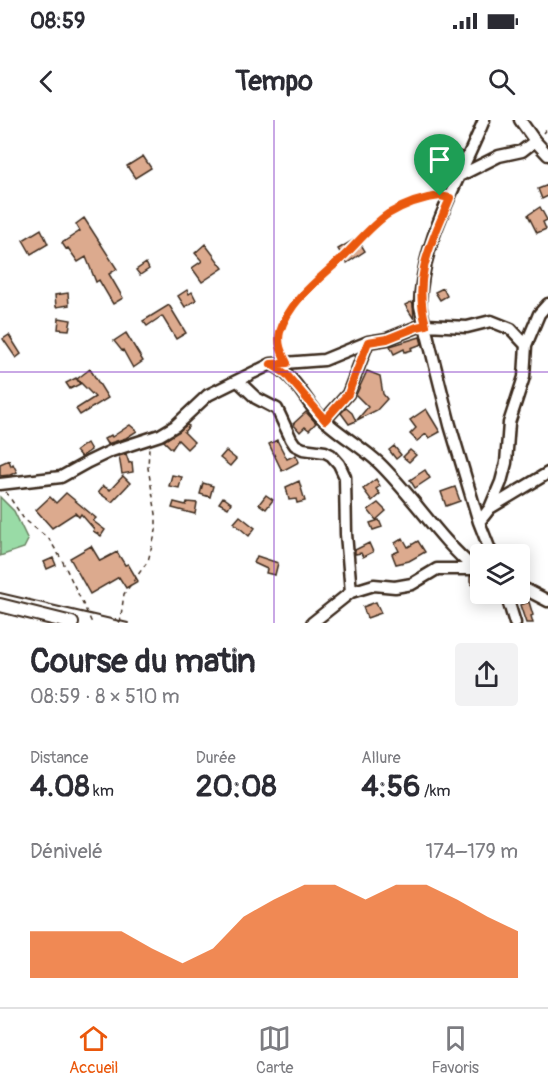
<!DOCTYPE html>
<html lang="fr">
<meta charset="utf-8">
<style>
:root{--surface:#fff;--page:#f2f2f3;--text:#2b2b33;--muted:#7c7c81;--line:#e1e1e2;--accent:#ea580c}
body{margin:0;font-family:Pangolin,sans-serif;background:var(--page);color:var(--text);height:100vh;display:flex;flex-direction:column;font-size:22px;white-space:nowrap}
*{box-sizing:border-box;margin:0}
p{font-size:20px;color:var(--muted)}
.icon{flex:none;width:33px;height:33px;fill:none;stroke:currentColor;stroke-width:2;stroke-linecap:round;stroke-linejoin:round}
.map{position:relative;height:503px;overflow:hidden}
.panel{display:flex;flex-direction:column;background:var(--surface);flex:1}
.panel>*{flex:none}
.fabs{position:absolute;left:470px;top:424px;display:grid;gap:12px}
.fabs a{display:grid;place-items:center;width:60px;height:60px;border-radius:6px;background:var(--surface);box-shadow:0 3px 15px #0003;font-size:30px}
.pin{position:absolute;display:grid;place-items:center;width:51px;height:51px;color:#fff;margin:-62px -26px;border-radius:50% 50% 50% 0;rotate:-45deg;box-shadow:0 0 6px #0007}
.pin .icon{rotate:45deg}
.round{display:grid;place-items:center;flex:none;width:63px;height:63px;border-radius:6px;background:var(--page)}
.summary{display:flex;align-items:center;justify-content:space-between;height:102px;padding:0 30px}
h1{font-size:33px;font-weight:700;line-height:45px}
.metrics{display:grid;grid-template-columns:repeat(3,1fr);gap:9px;height:102px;padding:6px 30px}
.metrics div{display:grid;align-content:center}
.metrics b{font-size:30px;font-weight:700}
.metrics small{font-size:16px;font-weight:400}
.metrics p{font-size:16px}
.chart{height:168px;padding:12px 30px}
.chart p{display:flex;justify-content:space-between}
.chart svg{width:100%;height:108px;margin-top:6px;fill:var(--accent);opacity:.7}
.status{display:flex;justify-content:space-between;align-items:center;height:42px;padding:0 30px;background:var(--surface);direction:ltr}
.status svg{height:16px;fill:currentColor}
header{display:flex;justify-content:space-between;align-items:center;height:78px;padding:0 30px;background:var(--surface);font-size:27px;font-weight:700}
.menu{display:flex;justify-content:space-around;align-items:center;height:84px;border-top:2px solid var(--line);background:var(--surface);font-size:16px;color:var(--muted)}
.menu a{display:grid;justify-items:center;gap:3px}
.menu .on{color:var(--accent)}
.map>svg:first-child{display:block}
.green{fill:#99dba6;stroke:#6a8262;stroke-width:1.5}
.building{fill:#dcaa8e;stroke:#3b2a1e;stroke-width:1.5}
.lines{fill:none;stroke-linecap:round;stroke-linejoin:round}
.minor-casing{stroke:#3b2a1e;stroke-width:15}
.tertiary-casing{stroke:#3b2a1e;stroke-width:16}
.path{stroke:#3b2a1e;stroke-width:1.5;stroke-dasharray:4.5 4.5;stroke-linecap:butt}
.minor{stroke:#fff;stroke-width:10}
.tertiary{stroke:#fff;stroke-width:12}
.rail{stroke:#3b2a1e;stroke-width:2}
.route-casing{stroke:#fff;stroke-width:12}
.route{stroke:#ea580c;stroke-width:8}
.grid{fill:none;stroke:#7b2cbf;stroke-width:1.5;stroke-opacity:0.55}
</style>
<div class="status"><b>08:59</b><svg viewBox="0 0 49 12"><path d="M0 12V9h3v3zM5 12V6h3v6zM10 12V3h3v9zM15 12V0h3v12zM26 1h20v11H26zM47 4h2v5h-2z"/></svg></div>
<header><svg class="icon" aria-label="back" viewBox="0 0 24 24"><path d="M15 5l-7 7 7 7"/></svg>Tempo<svg class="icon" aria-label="search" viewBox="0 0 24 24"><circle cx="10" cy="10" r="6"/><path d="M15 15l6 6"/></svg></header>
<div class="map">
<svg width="548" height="503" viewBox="0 0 548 503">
<rect width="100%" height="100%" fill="#fff"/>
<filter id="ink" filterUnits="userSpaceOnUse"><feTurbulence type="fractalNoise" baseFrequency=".0167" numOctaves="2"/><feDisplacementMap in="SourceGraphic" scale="12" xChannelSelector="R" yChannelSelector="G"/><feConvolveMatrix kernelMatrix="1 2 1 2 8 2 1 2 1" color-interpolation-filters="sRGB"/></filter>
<g filter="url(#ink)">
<path class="green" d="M 0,377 L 14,391 L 28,420 L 24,428 L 0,436 Z"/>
<path class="building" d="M 460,31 L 462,32 L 447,64 L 440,59 Z
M 143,36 L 151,48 L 135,58 L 127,46 Z
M 548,65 L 548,76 L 542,79 L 538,69 Z
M 540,87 L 547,100 L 543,102 L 546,109 L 537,113 L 528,95 Z
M 84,98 L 117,149 L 109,154 L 123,178 L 113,184 L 99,160 L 96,162 L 86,137 L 78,142 L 68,128 L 66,129 L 62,123 L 80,111 L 76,104 Z
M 41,109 L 48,124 L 31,134 L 23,120 Z
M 357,118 L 365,131 L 347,143 L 338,129 Z
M 205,124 L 223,148 L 202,162 L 192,148 L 202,141 L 195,133 Z
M 146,143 L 149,149 L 140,155 L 136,150 Z
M 443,168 L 447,176 L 440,180 L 435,172 Z
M 187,170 L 189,174 L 192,172 L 196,180 L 185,187 L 178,176 Z
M 68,173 L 69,185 L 56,187 L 55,175 Z
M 411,182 L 413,184 L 414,199 L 405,185 Z
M 169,185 L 186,213 L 176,219 L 162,196 L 147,206 L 143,201 Z
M 59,198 L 71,200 L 69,210 L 58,209 Z
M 126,213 L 143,241 L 133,248 L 123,230 L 122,231 L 114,221 Z
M 9,215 L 21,234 L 16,238 L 3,219 Z
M 420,217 L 422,224 L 411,228 L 412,230 L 405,232 L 404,229 L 394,234 L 390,226 Z
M 90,249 L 108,278 L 80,295 L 76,289 L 95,277 L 77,259 Z
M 367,251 L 380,256 L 383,274 L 387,279 L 377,290 L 357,300 L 368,287 L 356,275 Z
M 76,258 L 80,264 L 70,269 L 66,263 Z
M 346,288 L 352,293 L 356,301 L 349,304 L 341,293 Z
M 426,289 L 440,312 L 429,318 L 426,314 L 417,321 L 410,314 L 416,308 L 410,300 Z
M 306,292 L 316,303 L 309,310 L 305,307 L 300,312 L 293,304 Z
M 130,305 L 137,311 L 126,318 L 107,324 L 104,319 L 111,315 L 112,317 Z
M 187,305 L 189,306 L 184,312 L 194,322 L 187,329 L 178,320 L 172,329 L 164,321 Z
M 277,320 L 287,339 L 296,335 L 299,342 L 282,351 L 269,324 Z
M 87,323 L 91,330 L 81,337 L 76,331 Z
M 394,326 L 401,335 L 396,339 L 389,330 Z
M 410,330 L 416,335 L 409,342 L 403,337 Z
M 226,331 L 236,339 L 230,346 L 220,338 Z
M 126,334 L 129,343 L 132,342 L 133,352 L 122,354 L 119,336 Z
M 9,340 L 11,346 L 13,344 L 17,352 L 10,355 L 0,356 L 0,344 Z
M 425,350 L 430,358 L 415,368 L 410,360 Z
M 172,355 L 182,357 L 179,368 L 169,366 Z
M 123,356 L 130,363 L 112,382 L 98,372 L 103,366 L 110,370 Z
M 376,359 L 380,366 L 376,369 L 380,374 L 372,381 L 363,369 Z
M 299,361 L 305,381 L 297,383 L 296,379 L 289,380 L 286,367 Z
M 203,363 L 213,366 L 210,377 L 200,374 Z
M 455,367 L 460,381 L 446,386 L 441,372 Z
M 66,373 L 96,398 L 93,401 L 105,410 L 101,416 L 93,411 L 94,409 L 81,394 L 79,397 L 75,393 L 52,408 L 36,390 L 50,377 L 56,383 Z
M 266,375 L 273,380 L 266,389 L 259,384 Z
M 223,377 L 231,383 L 228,388 L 219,383 Z
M 174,382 L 186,385 L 187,382 L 197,383 L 195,394 L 172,388 Z
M 378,383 L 386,391 L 376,400 L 368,390 Z
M 240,396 L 255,408 L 249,416 L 234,403 Z
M 379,400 L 382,407 L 373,410 L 370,403 Z
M 403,418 L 408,427 L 418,421 L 425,432 L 409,441 L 396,444 L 392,434 L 399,431 L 395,423 Z
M 369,423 L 373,432 L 363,437 L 361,433 L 355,434 L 355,430 Z
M 91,426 L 100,441 L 117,432 L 125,445 L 128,444 L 138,461 L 126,468 L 119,457 L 90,474 L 70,438 Z
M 257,436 L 278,443 L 275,455 L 266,453 L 267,449 L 254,443 Z
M 53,438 L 56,445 L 47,449 L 44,442 Z
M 480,454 L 480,474 L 487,474 L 489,479 L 481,482 L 470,461 L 470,456 Z
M 376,482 L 381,493 L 367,498 L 363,487 Z
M 529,482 L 533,495 L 531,496 L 533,503 L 526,503 L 520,485 Z"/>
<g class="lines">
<g class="minor-casing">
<path id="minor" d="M 484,0 C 460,60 421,120 420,186 L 450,305 L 479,402 L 492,435
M 520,0 L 535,21 L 548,35
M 461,55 L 499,36 L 522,31 L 535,21
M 271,244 C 293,253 303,277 318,294 C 336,313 360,325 379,343 C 414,377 438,418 475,449
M 238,261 L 256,278 L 277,289 L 291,319 L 295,325 L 303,329 L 325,332 L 331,335 L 339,344 L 345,357 L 346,414 L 351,472
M 325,300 L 348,274 L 368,222
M 0,364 L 61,357 L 88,342 L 111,331 L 160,315 L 175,306 L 208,275 L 271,244 L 324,240 L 368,222 L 387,219 L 417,207 L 426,205 L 467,207 L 491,201 L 511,209 L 526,225
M 490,388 L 548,353
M 479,402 L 490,388 L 501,362 L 506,343 L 509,303 L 524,257 L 526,225 L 539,194 L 548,184
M 519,466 L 548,481
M 506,474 L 515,503
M 312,503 L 351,472 L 374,465 L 395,467 L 412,464 L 437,449 L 474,449"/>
</g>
<g class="tertiary-casing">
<path id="tertiary" d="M 0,485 L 72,503"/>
</g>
<path class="path" d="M 543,13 L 548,7
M 282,232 C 267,200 321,159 341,139 C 356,124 371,106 388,94 C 405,84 421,77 440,76
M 6,372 L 24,399 L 49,419 L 62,440 L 92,503
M 120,503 L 124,474 L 148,441 L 156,411 L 156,394 L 148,348 L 149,328"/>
<use href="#minor" class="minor"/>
<use href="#tertiary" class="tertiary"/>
<path class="rail" d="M 0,473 L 128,503"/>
</g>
</g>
<g class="lines" filter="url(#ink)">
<g class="route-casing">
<path id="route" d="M 440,76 L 450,78 C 432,122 412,156 426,205 L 417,207 L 387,219 L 368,222 L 348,274 L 325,300 L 286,254 L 271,244 L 287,243 C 282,233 277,224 280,212 C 290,179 321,158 345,135 C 358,122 372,105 388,94 C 405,84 420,78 440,76 Z"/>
</g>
<use href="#route" class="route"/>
</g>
<path class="grid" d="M 274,0 L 274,503M 0,252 L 548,252"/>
</svg>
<div class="fabs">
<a><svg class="icon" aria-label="layers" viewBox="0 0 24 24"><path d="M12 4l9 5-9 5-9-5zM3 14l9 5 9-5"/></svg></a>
</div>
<div class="pin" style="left:440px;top:76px;background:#1e9e55"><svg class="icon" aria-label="arrive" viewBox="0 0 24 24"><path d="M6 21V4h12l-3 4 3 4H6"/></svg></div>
</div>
<section class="panel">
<div class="summary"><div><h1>Course du matin</h1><p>08:59 · 8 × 510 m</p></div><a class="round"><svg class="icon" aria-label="share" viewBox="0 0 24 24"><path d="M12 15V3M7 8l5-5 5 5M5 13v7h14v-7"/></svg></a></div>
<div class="metrics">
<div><p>Distance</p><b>4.08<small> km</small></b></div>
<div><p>Durée</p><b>20:08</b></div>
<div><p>Allure</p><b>4:56<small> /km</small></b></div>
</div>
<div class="chart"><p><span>Dénivelé</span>174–179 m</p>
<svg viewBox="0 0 160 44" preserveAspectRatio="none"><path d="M0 44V25L10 25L20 25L30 25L40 32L50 38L60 32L70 19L80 12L90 6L100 6L110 12L120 6L130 6L140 12L150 19L160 25V44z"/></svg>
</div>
</section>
<nav class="menu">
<a class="on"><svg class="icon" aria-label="home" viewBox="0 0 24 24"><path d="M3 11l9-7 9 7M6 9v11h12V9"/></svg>Accueil</a>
<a><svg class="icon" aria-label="map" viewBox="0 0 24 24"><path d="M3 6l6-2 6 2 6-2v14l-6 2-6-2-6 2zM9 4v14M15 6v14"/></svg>Carte</a>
<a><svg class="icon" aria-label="saved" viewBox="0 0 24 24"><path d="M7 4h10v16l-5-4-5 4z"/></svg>Favoris</a>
</nav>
